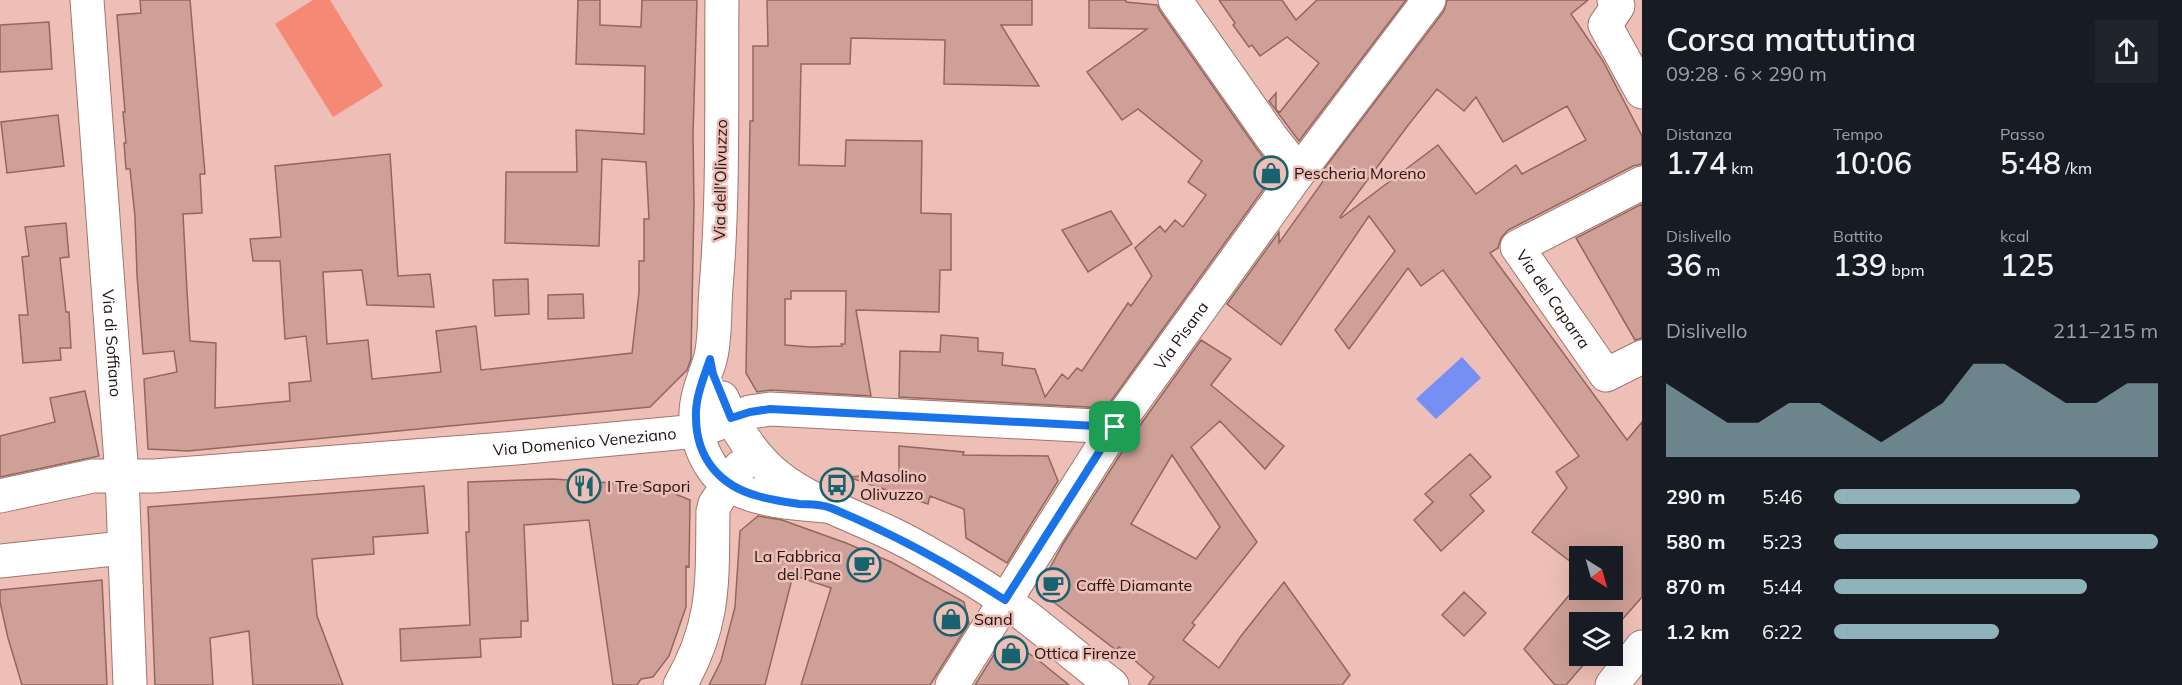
<!DOCTYPE html>
<html lang="it">
<meta charset="utf-8">
<style>
:root{--surface:#171b24;--page:#20242c;--text:#f1f3f6;--muted:#9ea1a6;--accent:#90b2ba}
body{margin:0;font-family:Mulish,sans-serif;background:var(--page);color:var(--text);height:100vh;display:flex;flex-direction:column;font-size:22px;white-space:nowrap}
*{box-sizing:border-box;margin:0}
p{font-size:20px;color:var(--muted)}
.icon{flex:none;width:33px;height:33px;fill:none;stroke:currentColor;stroke-width:2;stroke-linecap:round;stroke-linejoin:round}
.map{position:relative;flex:1;overflow:hidden}
.panel{display:flex;flex-direction:column;background:var(--surface);width:540px}
.panel>*{flex:none}
.needle{width:39px;rotate:143deg}
.controls{position:absolute;left:1569px;top:546px;display:grid;gap:12px}
.controls a{display:grid;place-items:center;width:54px;height:54px;border-radius:0px;background:var(--surface);box-shadow:0 6px 24px #0002;font-size:30px}
.pin{position:absolute;display:grid;place-items:center;width:51px;height:51px;color:#fff;margin:-26px;border-radius:12px;box-shadow:0 3px 9px #0006}
.round{display:grid;place-items:center;flex:none;width:63px;height:63px;border-radius:0px;background:var(--page)}
.summary{display:flex;align-items:center;justify-content:space-between;height:102px;padding:0 24px}
h1{font-size:33px;font-weight:600;line-height:45px}
.stats{display:grid;grid-template-columns:repeat(3,1fr);gap:9px;height:102px;padding:6px 24px}
.stats div{display:grid;align-content:center}
.stats b{font-size:30px;font-weight:600}
.stats small{font-size:16px;font-weight:400}
.stats p{font-size:16px}
.chart{height:168px;padding:12px 24px}
.chart p{display:flex;justify-content:space-between}
.chart svg{width:100%;height:108px;margin-top:6px;fill:var(--accent);opacity:.7}
ul{padding:0 24px;list-style:none;font-size:20px}
li{display:grid;grid-template-columns:96px 72px 1fr;align-items:center;height:45px}
li i{height:15px;border-radius:8px;background:var(--accent)}
main{display:flex;flex:1;min-height:0}
.map>svg:first-child{display:block}
.green{fill:#f68976}
.water{fill:#758ff5}
.building{fill:#cea097;stroke:#92675f;stroke-width:1.5;fill-rule:evenodd}
.lines{fill:none;stroke-linecap:round;stroke-linejoin:round}
.minor-casing{stroke:#a0756d;stroke-width:35}
.minor{stroke:#fff;stroke-width:33}
.route-casing{stroke:#fff;stroke-width:12}
.route{stroke:#1a73e8;stroke-width:8}
.labels{text-anchor:middle;stroke-width:5;stroke-linejoin:round;paint-order:stroke}
.poi-label{font-size:16px;fill:#22120f;stroke:#eebfb6;text-anchor:start}
.street-label{font-size:16px;fill:#22120f;stroke:#eebfb6}
</style>
<main>
<div class="map">
<svg width="1642" height="685" viewBox="0 0 1642 685">
<rect width="100%" height="100%" fill="#eebfb6"/>
<path class="green" d="M 313,0 L 330,0 L 383,86 L 333,117 L 275,24 Z"/>
<path class="water" d="M 1462,357 L 1481,378 L 1436,419 L 1416,399 Z"/>
<path class="building" d="M 140,0 L 190,0 L 205,174 L 200,174 L 202,213 L 183,214 L 187,291 L 190,341 L 216,343 L 215,408 L 290,401 L 289,383 L 311,381 L 306,336 L 285,339 L 280,261 L 253,261 L 250,239 L 281,237 L 275,166 L 390,154 L 398,276 L 430,274 L 434,307 L 367,305 L 362,270 L 323,272 L 327,344 L 368,340 L 372,379 L 441,372 L 436,331 L 476,326 L 481,370 L 632,353 L 639,292 L 639,261 L 644,261 L 644,219 L 649,219 L 646,162 L 602,159 L 599,246 L 505,243 L 506,172 L 577,172 L 576,130 L 644,134 L 645,66 L 576,64 L 578,0 L 600,0 L 600,25 L 641,27 L 642,0 L 697,0 L 693,135 L 694,204 L 691,359 L 687,370 L 650,407 L 188,451 L 148,449 L 144,379 L 177,372 L 174,351 L 143,354 L 137,275 L 135,217 L 130,169 L 126,169 L 124,143 L 126,143 L 123,112 L 125,112 L 117,15 L 141,13 Z
M 767,0 L 1032,0 L 1032,25 L 1001,25 L 1039,86 L 944,84 L 945,40 L 851,38 L 850,64 L 801,64 L 799,165 L 845,166 L 846,140 L 922,141 L 921,213 L 951,214 L 951,270 L 940,270 L 939,312 L 856,310 L 871,396 L 771,390 L 757,392 L 746,373 L 750,121 L 753,121 L 753,46 L 768,46 ZM 791,291 L 846,291 L 845,344 L 841,344 L 842,346 L 810,347 L 785,345 L 785,299 L 791,299 Z
M 1089,0 L 1126,0 L 1126,2 L 1157,5 L 1160,11 L 1257,149 L 1275,173 L 1106,408 L 899,397 L 900,351 L 940,352 L 941,335 L 978,338 L 978,351 L 1003,353 L 1002,365 L 1035,369 L 1045,397 L 1062,374 L 1068,379 L 1077,368 L 1082,371 L 1128,303 L 1131,306 L 1152,276 L 1135,248 L 1160,226 L 1165,232 L 1175,220 L 1183,227 L 1206,195 L 1188,182 L 1202,161 L 1138,109 L 1122,120 L 1087,72 L 1147,29 L 1089,28 Z
M 1219,0 L 1282,0 L 1296,20 L 1317,0 L 1406,0 L 1299,141 L 1269,101 L 1276,93 L 1276,110 L 1280,112 L 1319,63 L 1287,37 L 1260,56 L 1252,45 L 1249,47 L 1233,25 L 1235,23 Z
M 1447,0 L 1588,0 L 1571,14 L 1603,61 L 1642,136 L 1642,164 L 1633,166 L 1508,230 L 1501,238 L 1498,248 L 1490,253 L 1627,440 L 1642,422 L 1642,597 L 1612,631 L 1612,622 L 1580,622 L 1580,656 L 1591,656 L 1566,685 L 1555,685 L 1524,649 L 1580,582 L 1580,590 L 1612,590 L 1612,556 L 1580,556 L 1580,569 L 1532,532 L 1567,488 L 1556,472 L 1579,456 L 1443,270 L 1421,286 L 1408,268 L 1349,349 L 1335,330 L 1395,251 L 1369,216 L 1281,345 L 1227,304 L 1279,232 L 1279,243 L 1329,173 L 1324,169 L 1444,11 ZM 1437,89 L 1464,111 L 1476,97 L 1503,142 L 1567,106 L 1586,140 L 1522,174 L 1516,165 L 1476,194 L 1438,145 L 1341,218 L 1340,217 L 1409,124 Z
M 49,22 L 52,69 L 0,72 L 0,25 Z
M 58,115 L 64,166 L 7,173 L 1,122 Z
M 1642,204 L 1642,338 L 1635,340 L 1576,238 Z
M 1111,211 L 1132,244 L 1088,272 L 1062,230 Z
M 66,223 L 69,257 L 60,258 L 66,312 L 69,312 L 71,348 L 60,348 L 61,360 L 23,363 L 19,315 L 28,315 L 22,257 L 29,256 L 25,227 Z
M 528,279 L 529,314 L 495,316 L 493,280 Z
M 583,294 L 584,318 L 548,319 L 548,295 Z
M 1201,340 L 1231,359 L 1211,385 L 1284,446 L 1265,469 L 1220,421 L 1191,447 L 1257,542 L 1192,623 L 1195,625 L 1183,640 L 1219,668 L 1241,636 L 1284,582 L 1350,675 L 1342,685 L 1148,685 L 1154,677 L 1119,647 L 1116,650 L 1038,590 L 1063,544 L 1131,438 ZM 1172,455 L 1220,527 L 1196,559 L 1131,524 Z
M 85,391 L 99,456 L 0,477 L 0,436 L 55,422 L 50,398 Z
M 899,446 L 964,452 L 963,455 L 1048,456 L 1058,481 L 1007,563 L 966,538 L 964,509 L 930,496 L 928,504 L 848,477 L 899,473 Z
M 1470,454 L 1491,477 L 1470,495 L 1484,511 L 1441,551 L 1414,520 L 1433,502 L 1425,494 Z
M 553,479 L 656,486 L 690,500 L 689,567 L 686,566 L 686,607 L 669,656 L 653,677 L 641,679 L 637,685 L 613,685 L 589,520 L 524,525 L 528,621 L 521,621 L 521,637 L 480,639 L 481,657 L 401,661 L 400,629 L 470,625 L 466,532 L 469,532 L 468,482 Z
M 424,486 L 428,533 L 373,537 L 374,554 L 312,559 L 317,616 L 343,685 L 253,685 L 249,631 L 210,638 L 213,685 L 155,685 L 148,507 Z
M 758,516 L 782,520 L 846,543 L 891,562 L 964,602 L 969,623 L 930,685 L 801,685 L 831,588 L 793,575 L 765,685 L 709,685 L 721,661 L 735,607 L 740,531 Z
M 102,580 L 107,685 L 22,685 L 8,638 L 0,602 L 0,590 Z
M 1464,592 L 1486,613 L 1464,636 L 1442,615 Z
M 1005,637 L 1037,659 L 1069,685 L 975,685 Z"/>
<g class="lines">
<g class="minor-casing">
<g id="minor">
<path id="s1" d="M 87,0 L 122,476 L 130,685"/>
<path d="M 722,0 C 721,96 724,192 716,288 C 714,310 716,339 710,360 C 704,379 695,398 696,418 C 696,435 703,455 713,469 C 734,501 792,503 826,506"/>
<path d="M 1175,0 L 1272,138 L 1299,172"/>
<path d="M 1614,0 L 1618,6 L 1605,25 L 1642,92"/>
<path id="s2" d="M 1642,183 L 1517,247 L 1606,375 L 1642,357"/>
<path d="M 722,398 C 762,489 808,495 890,533 C 917,546 944,562 970,578 C 1021,608 1065,649 1112,685"/>
<path id="s3" d="M 0,496 L 93,476 L 154,476 L 516,448 L 698,431 L 750,412 L 770,409 L 1115,427"/>
<path d="M 0,561 L 123,548"/>
<path d="M 680,685 C 716,623 712,580 713,511 L 715,504 L 740,467"/>
<path id="s4" d="M 952,685 L 1115,427 L 1299,172 L 1429,0"/>
<path d="M 1612,685 L 1642,647"/>
</g>
</g>
<use href="#minor" class="minor"/>
</g>
<g class="lines">
<g class="route-casing">
<path id="route" d="M 710,359 L 713,374 L 731,418 L 750,412 L 770,409 L 1115,427 L 1005,600 C 949,564 892,533 831,508 C 821,504 809,504 799,504 C 786,502 772,500 758,496 C 720,486 696,458 696,417 C 695,398 704,377 710,359 Z"/>
</g>
<use href="#route" class="route"/>
</g>
<defs>
<g id="shop-ring" transform="scale(1.725)"><circle r="9.5" fill="#eebfb6" stroke="#196370" stroke-width="1.5"/><path d="M-5-2.5h2.3a2.7 3.5 0 0 1 5.4 0H5L5.5 6h-11ZM-1.5-2.5h3a1.5 2.3 0 0 0-3 0Z" fill="#196370"/></g>
<g id="bus-ring" transform="scale(1.725)"><circle r="9.5" fill="#eebfb6" stroke="#196370" stroke-width="1.5"/><path d="M-5-6H5V4H4V6H2V4H-2V6H-4V4H-5ZM-3.5-4V0h7V-4ZM-3.5 1.2v1.5H-2V1.2ZM2 1.2v1.5H3.5V1.2Z" fill="#196370"/></g>
<g id="restaurant-ring" transform="scale(1.725)"><circle r="9.5" fill="#eebfb6" stroke="#196370" stroke-width="1.5"/><path d="M-5-6h1v4h1v-4h1v4h1v-4h1v5L-1.5 .5V6h-2V.5L-5-1ZM5-6V6H3V1.5H1.5Q1.5-4 5-6Z" fill="#196370"/></g>
<g id="cafe-ring" transform="scale(1.725)"><circle r="9.5" fill="#eebfb6" stroke="#196370" stroke-width="1.5"/><path d="M-5.5-4.5H6V0H3Q3 3.5 0 3.5H-2.5Q-5.5 3.5-5.5 0ZM3-3.2v2h1.7v-2ZM-6 4.5H4V6H-6Z" fill="#196370"/></g>
</defs>
<g fill-rule="evenodd">
<use href="#shop-ring" x="1271" y="173"/>
<use href="#bus-ring" x="837" y="485"/>
<use href="#restaurant-ring" x="584" y="486"/>
<use href="#cafe-ring" x="864" y="565"/>
<use href="#cafe-ring" x="1053" y="585"/>
<use href="#shop-ring" x="951" y="619"/>
<use href="#shop-ring" x="1011" y="653"/>
</g>
<g class="labels">
<g class="poi-label">
<text x="1294" y="179">Pescheria Moreno</text>
<text x="860" y="482">Masolino<tspan x="860" dy="18">Olivuzzo</tspan></text>
<text x="607" y="492">I Tre Sapori</text>
<text x="841" y="562" text-anchor="end">La Fabbrica<tspan x="841" dy="18">del Pane</tspan></text>
<text x="1076" y="591">Caffè Diamante</text>
<text x="974" y="625">Sand</text>
<text x="1034" y="659">Ottica Firenze</text>
</g>
<g class="street-label">
<text transform="translate(720 180) rotate(-89)" y="6">Via dell'Olivuzzo</text>
<text dy="6" stroke="none"><textPath href="#s2" startOffset="204">Via del Caparra</textPath></text>
<text dy="6" stroke="none"><textPath href="#s4" startOffset="418">Via Pisana</textPath></text>
<text dy="6" stroke="none"><textPath href="#s1" startOffset="344">Via di Soffiano</textPath></text>
<text dy="6" stroke="none"><textPath href="#s3" startOffset="588">Via Domenico Veneziano</textPath></text>
</g>
</g>
</svg>
<div class="controls">
<a><svg class="needle" viewBox="-14 -14 28 28"><path d="M0-13l5 13h-10z" fill="#e53935"/><path d="M0 13l5-13h-10z" fill="#9ea1a6"/></svg></a>
<a><svg class="icon" aria-label="layers" viewBox="0 0 24 24"><path d="M12 4l9 5-9 5-9-5zM3 14l9 5 9-5"/></svg></a>
</div>
<div class="pin" style="left:1115px;top:427px;background:#1e9e55"><svg class="icon" aria-label="arrive" viewBox="0 0 24 24"><path d="M6 21V4h12l-3 4 3 4H6"/></svg></div>
</div>
<section class="panel">
<div class="summary"><div><h1>Corsa mattutina</h1><p>09:28 · 6 × 290 m</p></div><a class="round"><svg class="icon" aria-label="share" viewBox="0 0 24 24"><path d="M12 15V3M7 8l5-5 5 5M5 13v7h14v-7"/></svg></a></div>
<div class="stats">
<div><p>Distanza</p><b>1.74<small> km</small></b></div>
<div><p>Tempo</p><b>10:06</b></div>
<div><p>Passo</p><b>5:48<small> /km</small></b></div>
</div>
<div class="stats">
<div><p>Dislivello</p><b>36<small> m</small></b></div>
<div><p>Battito</p><b>139<small> bpm</small></b></div>
<div><p>kcal</p><b>125</b></div>
</div>
<div class="chart"><p><span>Dislivello</span>211–215 m</p>
<svg viewBox="0 0 160 44" preserveAspectRatio="none"><path d="M0 44V14L10 22L20 30L30 30L40 22L50 22L60 30L70 38L80 30L90 22L100 6L110 6L120 14L130 22L140 22L150 14L160 14V44z"/></svg>
</div>
<ul>
<li><b>290 m</b>5:46<i style="width:76%"></i></li>
<li><b>580 m</b>5:23<i style="width:100%"></i></li>
<li><b>870 m</b>5:44<i style="width:78%"></i></li>
<li><b>1.2 km</b>6:22<i style="width:51%"></i></li>
</ul>
</section>
</main>
